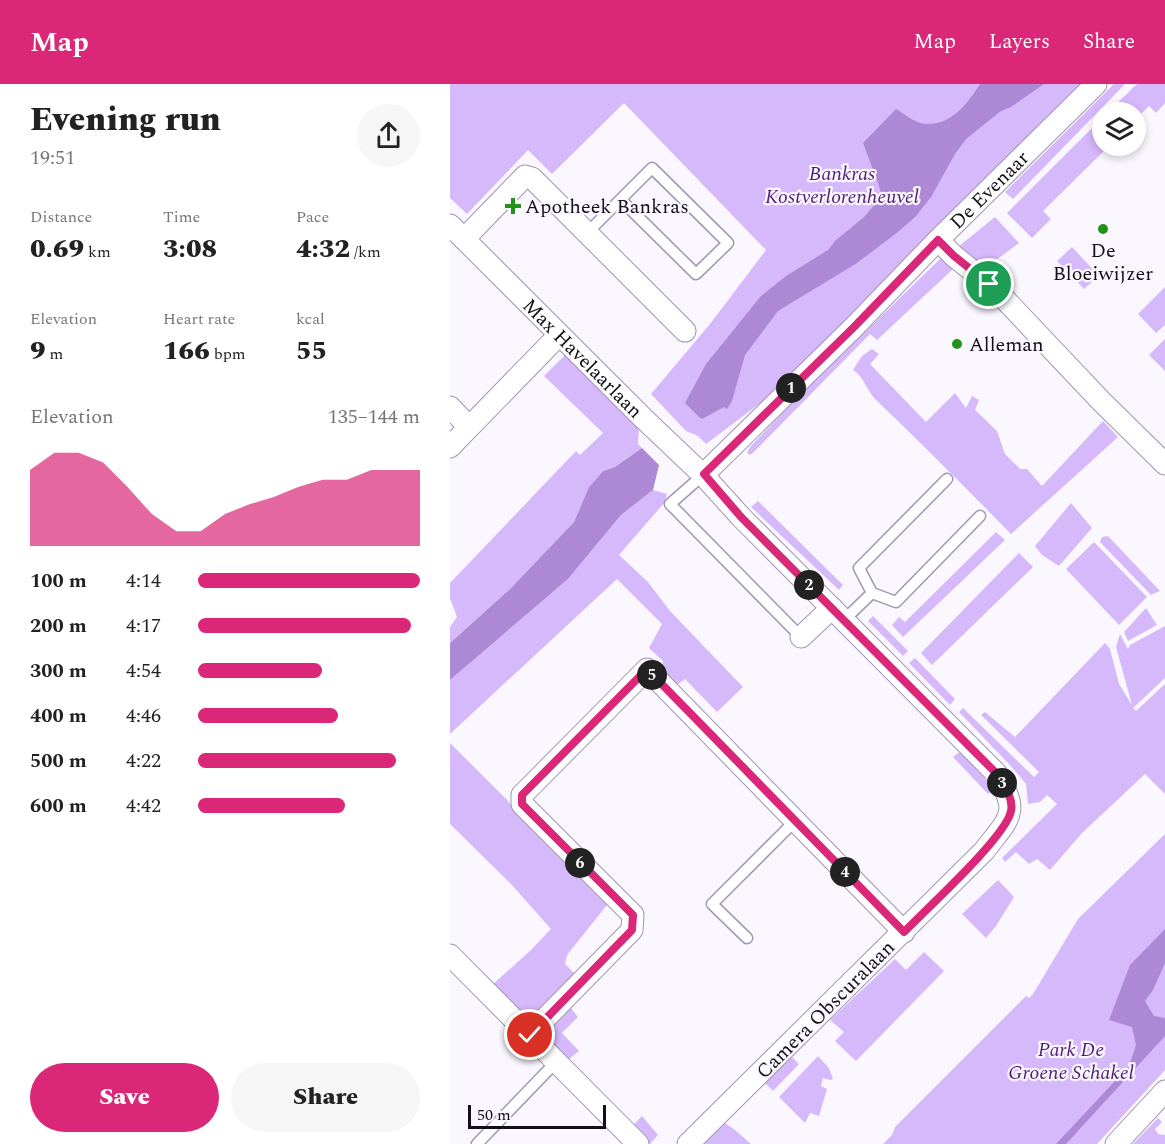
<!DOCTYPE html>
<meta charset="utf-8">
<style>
:root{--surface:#fff;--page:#f6f6f6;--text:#222;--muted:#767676;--accent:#db2777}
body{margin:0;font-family:Spectral,serif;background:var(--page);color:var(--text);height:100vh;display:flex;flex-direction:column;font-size:22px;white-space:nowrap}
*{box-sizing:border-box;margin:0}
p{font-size:20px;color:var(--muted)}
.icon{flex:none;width:33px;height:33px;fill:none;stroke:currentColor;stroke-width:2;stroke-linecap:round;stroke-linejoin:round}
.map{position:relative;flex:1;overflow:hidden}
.side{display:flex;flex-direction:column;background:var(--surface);width:450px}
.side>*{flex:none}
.controls{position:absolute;left:642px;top:18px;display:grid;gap:12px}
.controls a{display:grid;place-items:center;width:54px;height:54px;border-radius:50%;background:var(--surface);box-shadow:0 3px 9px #0003;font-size:30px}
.scale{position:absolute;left:18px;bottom:15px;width:138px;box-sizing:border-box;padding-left:6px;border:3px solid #130e18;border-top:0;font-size:16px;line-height:21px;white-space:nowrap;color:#130e18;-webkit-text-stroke:4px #faf7fe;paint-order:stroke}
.pin{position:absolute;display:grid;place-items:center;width:51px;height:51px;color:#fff;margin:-26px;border:3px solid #fff;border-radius:50%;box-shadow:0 2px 6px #0007}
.km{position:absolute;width:30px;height:30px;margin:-15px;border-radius:50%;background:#222;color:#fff;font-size:16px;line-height:30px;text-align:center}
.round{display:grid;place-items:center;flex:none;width:63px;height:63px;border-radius:32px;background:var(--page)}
.headline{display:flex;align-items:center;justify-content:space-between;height:102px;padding:0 30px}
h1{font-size:33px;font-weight:800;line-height:45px}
.figures{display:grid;grid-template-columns:repeat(3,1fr);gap:9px;height:102px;padding:6px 30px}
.figures div{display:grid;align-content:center}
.figures b{font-size:26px;font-weight:800}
.figures small{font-size:16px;font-weight:400}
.figures p{font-size:16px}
.chart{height:168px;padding:12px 30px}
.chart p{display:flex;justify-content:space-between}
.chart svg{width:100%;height:108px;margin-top:6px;fill:var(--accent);opacity:.7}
.primary-button{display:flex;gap:12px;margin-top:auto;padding:12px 30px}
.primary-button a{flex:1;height:69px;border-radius:36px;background:var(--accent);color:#fff;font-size:24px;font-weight:800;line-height:69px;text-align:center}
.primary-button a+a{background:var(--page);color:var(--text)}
ul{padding:0 30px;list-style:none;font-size:20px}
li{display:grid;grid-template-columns:96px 72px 1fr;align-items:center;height:45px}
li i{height:15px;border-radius:8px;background:var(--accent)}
header{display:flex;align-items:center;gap:36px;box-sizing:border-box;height:84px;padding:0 30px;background:var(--accent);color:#fff}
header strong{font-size:28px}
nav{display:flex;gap:33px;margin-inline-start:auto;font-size:21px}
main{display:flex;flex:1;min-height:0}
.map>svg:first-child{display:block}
.green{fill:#d6b9fb}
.water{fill:#ac88d5}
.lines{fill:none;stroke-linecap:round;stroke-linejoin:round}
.lane-casing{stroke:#a296b3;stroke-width:13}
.street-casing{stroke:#a296b3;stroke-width:23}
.lane{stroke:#fff;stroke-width:10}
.street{stroke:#fff;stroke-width:21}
.route-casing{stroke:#fff;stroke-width:12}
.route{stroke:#db2777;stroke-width:8}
.poi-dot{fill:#23921b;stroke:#faf7fe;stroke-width:2}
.labels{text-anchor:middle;stroke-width:4.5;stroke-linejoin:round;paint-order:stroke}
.park-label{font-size:20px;font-style:italic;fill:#52207c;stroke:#faf7fe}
.street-label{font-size:20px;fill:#130e18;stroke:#faf7fe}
.poi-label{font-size:20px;fill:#130e18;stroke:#faf7fe;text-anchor:start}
</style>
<header>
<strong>Map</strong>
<nav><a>Map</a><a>Layers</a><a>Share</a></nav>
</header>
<main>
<section class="side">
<div class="headline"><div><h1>Evening run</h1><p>19:51</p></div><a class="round"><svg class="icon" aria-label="share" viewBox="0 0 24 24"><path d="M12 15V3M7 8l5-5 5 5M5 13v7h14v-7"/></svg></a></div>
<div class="figures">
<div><p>Distance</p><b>0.69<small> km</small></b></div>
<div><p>Time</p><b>3:08</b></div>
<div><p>Pace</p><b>4:32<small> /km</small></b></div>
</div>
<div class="figures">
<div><p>Elevation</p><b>9<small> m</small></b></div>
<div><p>Heart rate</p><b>166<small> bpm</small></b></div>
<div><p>kcal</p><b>55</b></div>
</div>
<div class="chart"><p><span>Elevation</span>135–144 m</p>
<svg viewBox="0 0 160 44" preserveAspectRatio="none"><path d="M0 44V13L10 6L20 6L30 10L40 20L50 31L60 38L70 38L80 31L90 27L100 24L110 20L120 17L130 17L140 13L150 13L160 13V44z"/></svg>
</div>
<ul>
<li><b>100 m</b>4:14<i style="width:100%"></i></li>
<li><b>200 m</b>4:17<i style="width:96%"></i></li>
<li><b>300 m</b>4:54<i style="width:56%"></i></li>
<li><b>400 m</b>4:46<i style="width:63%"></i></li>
<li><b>500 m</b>4:22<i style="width:89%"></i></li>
<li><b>600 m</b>4:42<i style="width:66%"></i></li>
</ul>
<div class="primary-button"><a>Save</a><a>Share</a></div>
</section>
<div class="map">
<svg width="715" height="1060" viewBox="0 0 715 1060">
<rect width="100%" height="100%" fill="#faf7fe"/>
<path class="green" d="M 0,0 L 631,0 L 353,279 L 313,317 L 256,360 L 248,352 L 236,347 L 201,310 L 260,240 L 316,166 L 174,19 L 102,90 L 78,66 L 17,130 L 0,114 Z
M 664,0 L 675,0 L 563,115 L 555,108 Z
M 687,0 L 715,0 L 715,19 L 706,29 L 699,22 L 686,35 L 686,28 L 658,28 Z
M 652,34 L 652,62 L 659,62 L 593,127 L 601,135 L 582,154 L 557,129 Z
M 545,133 L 569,159 L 534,185 L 508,163 Z
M 622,163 L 649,192 L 634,205 L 607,177 Z
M 492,173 L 503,185 L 427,256 L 420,250 L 304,368 L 300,371 L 297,369 L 300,363 L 346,315 Z
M 715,203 L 715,241 L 706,249 L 688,230 Z
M 715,255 L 715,287 L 699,271 Z
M 422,265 L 429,270 L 420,280 L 476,338 L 505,309 L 516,324 L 522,312 L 529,316 L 525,326 L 547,347 L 555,370 L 570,385 L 577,385 L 592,402 L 653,337 L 668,353 L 561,450 C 516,404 471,359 425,315 C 416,305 414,293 403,286 L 412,272 Z
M 118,268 L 189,344 L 188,360 L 192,364 L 165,383 L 153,387 L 139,403 L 124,438 L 60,505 L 0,559 L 0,543 L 7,533 L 0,514 L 0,499 L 126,367 L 130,371 L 153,349 L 94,292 Z
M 203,406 L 217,410 L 215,418 L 169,471 L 198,498 L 220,527 L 293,603 L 267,628 L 235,595 L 226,602 L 211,590 L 213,577 L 199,564 L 212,540 L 167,495 L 0,650 L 0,596 L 118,495 L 171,431 Z
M 308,417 L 393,501 L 389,506 L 301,423 Z
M 621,419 L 642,444 L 609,482 L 592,471 L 585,462 Z
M 546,448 L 555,456 L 453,553 L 442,541 L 449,533 L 455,538 Z
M 658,452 L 710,507 L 701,511 L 650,458 L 652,453 Z
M 644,458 L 697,513 L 669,541 L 616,485 Z
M 569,469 L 583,483 L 482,581 L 471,569 Z
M 696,524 L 707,541 L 678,557 L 674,548 Z
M 423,532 L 458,567 L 453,572 L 418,537 Z
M 715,542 L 715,594 L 683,624 L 686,627 L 715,600 L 715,710 L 695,690 L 632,749 L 600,786 L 587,775 L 579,780 L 566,768 L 555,778 L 552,774 L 607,720 L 597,711 L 590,718 L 578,720 L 576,700 L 559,680 L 509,628 L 513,624 L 584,693 L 589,688 L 531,631 L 535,628 L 565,653 L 655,559 L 660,565 L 669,600 L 682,621 L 666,563 L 670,550 L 678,565 L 680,561 Z
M 465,574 L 505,615 L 500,621 L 459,579 Z
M 0,659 L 57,716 L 81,745 L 157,821 L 117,871 L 115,880 L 127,892 L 82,934 L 73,932 L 42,901 L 81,866 L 101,845 L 61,800 L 0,740 Z
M 512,666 L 544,706 L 538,710 L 503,673 Z
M 715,750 L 715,986 L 647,1060 L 433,1060 L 442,1051 L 445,1043 L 576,912 L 579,914 L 583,910 L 628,835 Z
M 548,796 L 564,813 L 546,842 L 536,854 L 512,830 Z
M 474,868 L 494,887 L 406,977 L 385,957 L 394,948 L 380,936 L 445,875 L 456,886 Z
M 120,923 L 128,933 L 112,949 L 129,967 L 117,977 C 90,951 93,948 120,923 Z
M 368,972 L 379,984 L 383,995 L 380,996 L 373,994 L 371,1002 L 377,1005 L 369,1032 L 360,1029 L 355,1039 L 329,1013 Z
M 342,973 L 349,980 L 323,1007 L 315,999 Z
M 192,1032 L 208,1051 L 200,1060 L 181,1043 Z
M 708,1034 L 712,1038 L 705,1045 L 708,1050 L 715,1051 L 715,1060 L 683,1060 Z
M 275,1039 L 285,1046 L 301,1060 L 254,1060 Z"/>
<path class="water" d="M 530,0 L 594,0 L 561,23 L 551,27 L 516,55 L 505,70 L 481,113 L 466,132 L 448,148 L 407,179 L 328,227 L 295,271 L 282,317 L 277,325 L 274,323 L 252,335 L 249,333 L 235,319 L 256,280 L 311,212 L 336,192 L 378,166 L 385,157 L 414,133 L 429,116 L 431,109 L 428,99 L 413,59 L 446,25 C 455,30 466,40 476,40 C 502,41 518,19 530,0 Z
M 192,364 L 209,381 L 203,406 L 171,431 L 118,495 L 0,596 L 0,559 L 60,505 L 124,438 L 139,403 L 153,387 L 165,383 Z
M 715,845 L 715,879 L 703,906 L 695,917 L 704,932 L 715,934 L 715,952 L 616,1060 L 606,1060 L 679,982 L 686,961 L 682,943 L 659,936 L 680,881 Z"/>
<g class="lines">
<g class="lane-casing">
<path id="lane" d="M 137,149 L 202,84 L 278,159 L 246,190 L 171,116
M 253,391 L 220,420 L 351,553
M 422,509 L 409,484 L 497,395
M 394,536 L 422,509 L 446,518 L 530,432
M 297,854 L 262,820 L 345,737
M 27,1060 L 106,978"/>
</g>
<g class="street-casing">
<g id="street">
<path id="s1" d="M 0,141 L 192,333 L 253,391 L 291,433 L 546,689 C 570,729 561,732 534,767 L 238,1060"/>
<path d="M 14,155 L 75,92 L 82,94 L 235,247"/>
<path d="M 488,156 L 504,172 L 546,206 L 651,317 L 715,380"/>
<path d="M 0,323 L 19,343"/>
<path d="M 0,363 L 109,251"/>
<path id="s2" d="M 253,391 L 404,243 L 488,156 L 646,0"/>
<path d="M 351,553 L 382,524"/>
<path d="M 0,871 L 188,1060"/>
<path d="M 79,951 L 182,846 L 183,831 L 72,720 L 72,711 L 197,585 L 454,848"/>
<path d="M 666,1060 L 715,1007"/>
</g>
</g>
<use href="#lane" class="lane"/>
<use href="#street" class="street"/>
</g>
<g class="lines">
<g class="route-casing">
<path id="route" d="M 80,951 L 182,846 L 183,831 L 72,720 L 72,711 L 197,585 L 454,848 C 475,826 556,753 561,727 C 564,713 552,699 546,689 L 291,433 L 254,390 L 404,243 L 488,156 L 504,172 L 539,200"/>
</g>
<use href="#route" class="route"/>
</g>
<g class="poi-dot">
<path d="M60 113h6v6h6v6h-6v6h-6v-6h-6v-6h6z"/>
<circle cx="653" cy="145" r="6"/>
<circle cx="507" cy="260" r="6"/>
</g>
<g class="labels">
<g class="park-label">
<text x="392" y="96">Bankras<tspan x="392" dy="23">Kostverlorenheuvel</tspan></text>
<text x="621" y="972">Park De<tspan x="621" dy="23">Groene Schakel</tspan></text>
</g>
<g class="street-label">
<text dy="7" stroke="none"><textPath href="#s2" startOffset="404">De Evenaar</textPath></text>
<text dy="7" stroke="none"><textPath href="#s1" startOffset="188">Max Havelaarlaan</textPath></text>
<text transform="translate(375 925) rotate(-45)" y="7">Camera Obscuralaan</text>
</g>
<g class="poi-label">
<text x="75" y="129">Apotheek Bankras</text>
<text x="653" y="173" text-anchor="middle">De<tspan x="653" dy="23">Bloeiwijzer</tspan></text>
<text x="519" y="267">Alleman</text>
</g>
</g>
</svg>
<div class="controls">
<a><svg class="icon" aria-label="layers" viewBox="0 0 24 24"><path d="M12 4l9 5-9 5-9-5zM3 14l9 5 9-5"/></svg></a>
</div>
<div class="scale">50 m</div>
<div class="pin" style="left:539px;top:200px;background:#1e9e55"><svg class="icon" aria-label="arrive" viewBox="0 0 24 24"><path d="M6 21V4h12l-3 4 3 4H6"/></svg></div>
<div class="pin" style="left:80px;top:951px;background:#d93025"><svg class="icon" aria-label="check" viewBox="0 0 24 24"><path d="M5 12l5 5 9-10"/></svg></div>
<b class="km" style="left:341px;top:304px">1</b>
<b class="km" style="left:359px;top:501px">2</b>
<b class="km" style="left:552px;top:699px">3</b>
<b class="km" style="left:395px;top:788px">4</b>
<b class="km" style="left:202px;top:591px">5</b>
<b class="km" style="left:130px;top:779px">6</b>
</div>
</main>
